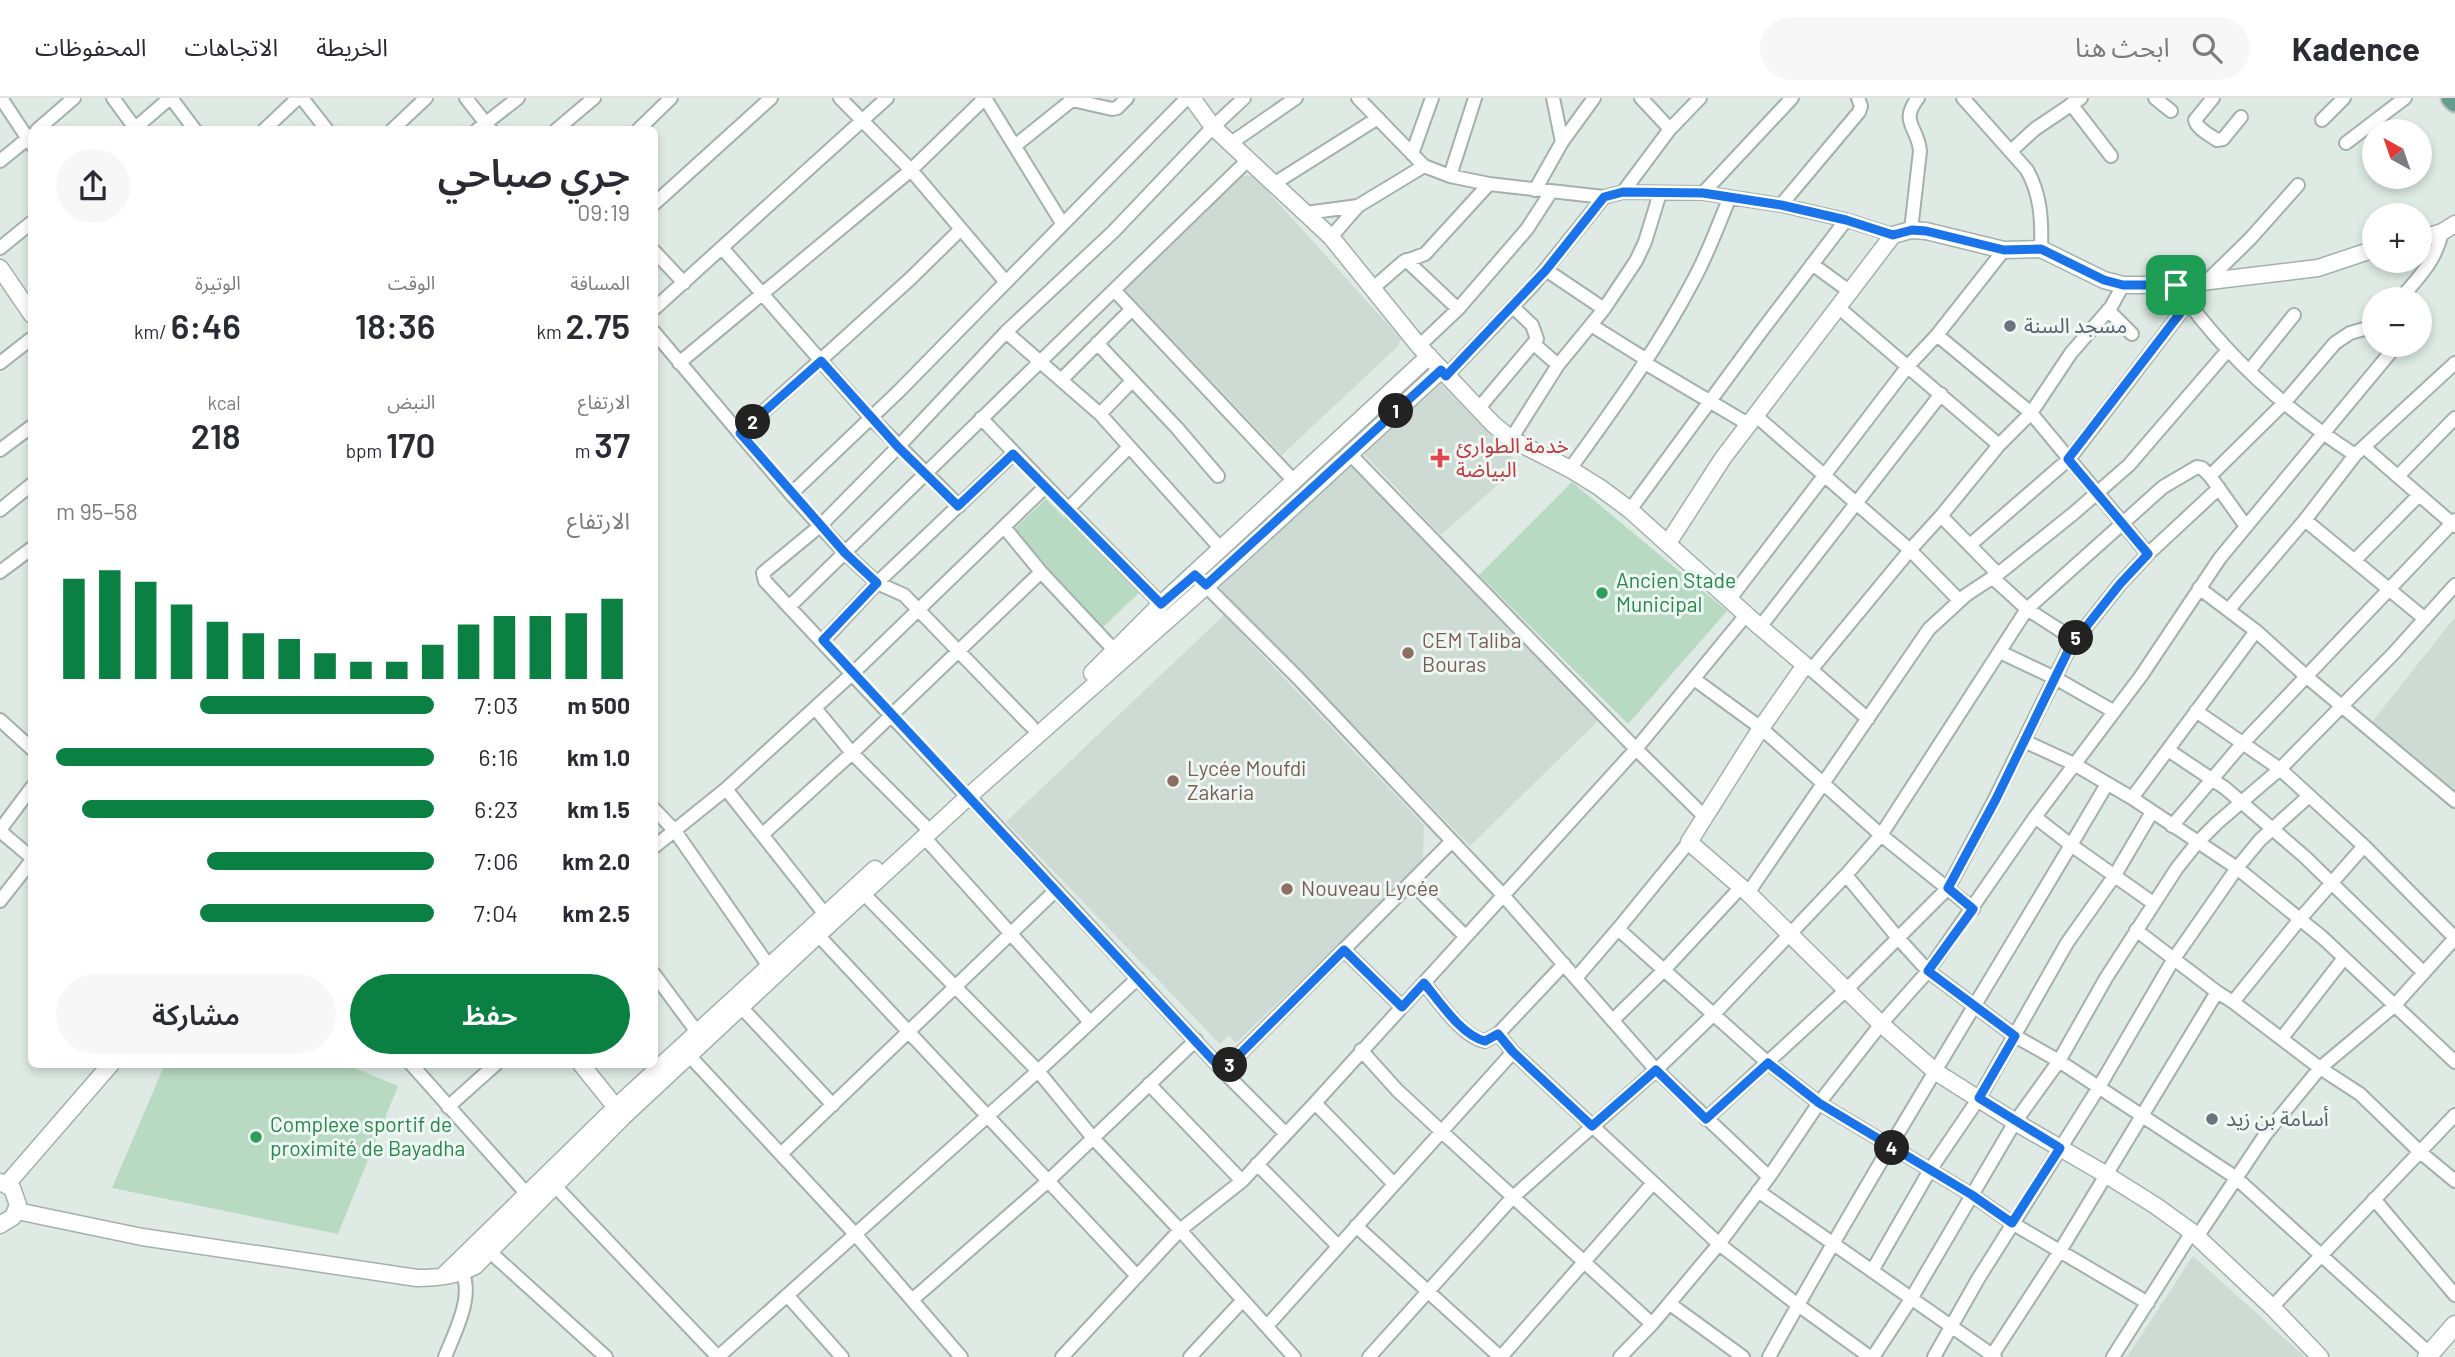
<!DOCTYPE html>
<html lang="ar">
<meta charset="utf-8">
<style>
:root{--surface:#fff;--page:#f7f7f7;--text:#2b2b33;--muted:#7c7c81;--line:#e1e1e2;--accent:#0b8043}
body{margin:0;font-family:Barlow,"Noto Sans Arabic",sans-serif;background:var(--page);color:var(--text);direction:rtl;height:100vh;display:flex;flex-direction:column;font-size:26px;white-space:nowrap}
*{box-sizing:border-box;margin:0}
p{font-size:23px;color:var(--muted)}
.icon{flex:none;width:38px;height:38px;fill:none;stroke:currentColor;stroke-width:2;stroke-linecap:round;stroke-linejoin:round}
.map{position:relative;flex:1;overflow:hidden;direction:ltr}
.drawer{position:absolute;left:28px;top:28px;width:630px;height:942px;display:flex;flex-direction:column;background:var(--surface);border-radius:10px;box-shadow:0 4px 10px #0003;direction:rtl}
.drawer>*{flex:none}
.needle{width:46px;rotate:320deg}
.controls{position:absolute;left:2362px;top:21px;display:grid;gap:14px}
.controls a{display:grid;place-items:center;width:70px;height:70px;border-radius:50%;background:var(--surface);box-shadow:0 4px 10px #0003;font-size:35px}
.pin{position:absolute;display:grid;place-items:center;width:60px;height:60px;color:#fff;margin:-30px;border-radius:14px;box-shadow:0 4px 10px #0006}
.km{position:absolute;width:35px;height:35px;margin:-18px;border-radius:50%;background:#222;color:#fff;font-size:19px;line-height:35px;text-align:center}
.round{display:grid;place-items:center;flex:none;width:74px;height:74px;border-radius:37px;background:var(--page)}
.summary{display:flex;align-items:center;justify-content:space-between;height:119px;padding:0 28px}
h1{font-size:38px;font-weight:600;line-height:52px}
.metrics{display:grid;grid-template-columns:repeat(3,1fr);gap:10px;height:119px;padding:7px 28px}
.metrics div{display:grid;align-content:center}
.metrics b{font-size:35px;font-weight:600}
.metrics small{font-size:19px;font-weight:400}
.metrics p{font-size:19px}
.chart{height:196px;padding:14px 28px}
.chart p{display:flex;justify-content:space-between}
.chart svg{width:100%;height:126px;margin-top:7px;stroke:var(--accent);stroke-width:6}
.button{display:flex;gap:14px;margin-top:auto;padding:14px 28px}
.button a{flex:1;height:80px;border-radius:42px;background:var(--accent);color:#fff;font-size:28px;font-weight:600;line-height:80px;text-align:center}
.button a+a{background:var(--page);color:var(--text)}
ul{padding:0 28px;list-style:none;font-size:23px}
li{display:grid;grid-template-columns:112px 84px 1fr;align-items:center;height:52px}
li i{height:18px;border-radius:9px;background:var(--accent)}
header{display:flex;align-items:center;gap:42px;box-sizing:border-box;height:98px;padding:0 35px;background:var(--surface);border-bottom:2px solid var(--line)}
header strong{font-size:33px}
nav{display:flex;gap:38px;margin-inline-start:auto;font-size:24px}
.search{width:490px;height:63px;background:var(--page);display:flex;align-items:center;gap:18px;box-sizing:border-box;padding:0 24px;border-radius:38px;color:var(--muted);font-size:26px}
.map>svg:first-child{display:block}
.built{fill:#cedad4}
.green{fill:#b9dac2}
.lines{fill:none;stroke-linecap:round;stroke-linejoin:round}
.minor-casing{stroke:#a2b1ac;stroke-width:16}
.tertiary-casing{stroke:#a2b1ac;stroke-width:19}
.secondary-casing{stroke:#9fb5ad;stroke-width:21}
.primary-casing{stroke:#bcc4c2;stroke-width:23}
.minor{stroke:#fff;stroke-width:12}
.tertiary{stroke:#fff;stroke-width:16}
.secondary{stroke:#fff;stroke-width:18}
.primary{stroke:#659e8f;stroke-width:19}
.route-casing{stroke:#fff;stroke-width:14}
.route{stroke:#1a73e8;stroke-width:9}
.worship-dot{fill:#6b7280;stroke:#eff7f3;stroke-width:2.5}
.health-dot{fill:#e0444e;stroke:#eff7f3;stroke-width:2.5}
.leisure-dot{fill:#2e9e5b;stroke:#eff7f3;stroke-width:2.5}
.education-dot{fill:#8d6e63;stroke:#eff7f3;stroke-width:2.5}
.labels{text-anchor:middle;stroke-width:6;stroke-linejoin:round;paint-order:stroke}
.worship-label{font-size:21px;fill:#5b616d;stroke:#eff7f3;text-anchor:start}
.health-label{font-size:21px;fill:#be3a42;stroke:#eff7f3;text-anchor:start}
.leisure-label{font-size:21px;fill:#27864d;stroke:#eff7f3;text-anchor:start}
.education-label{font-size:21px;fill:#785e54;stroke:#eff7f3;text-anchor:start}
</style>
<header>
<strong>Kadence</strong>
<div class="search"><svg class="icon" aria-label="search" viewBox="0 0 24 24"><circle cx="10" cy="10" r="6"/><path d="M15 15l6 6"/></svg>ابحث هنا</div>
<nav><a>الخريطة</a><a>الاتجاهات</a><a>المحفوظات</a></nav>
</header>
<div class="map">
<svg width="2455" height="1259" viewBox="0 0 2455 1259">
<rect width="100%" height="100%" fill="#dfeae5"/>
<path class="built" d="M 1238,77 L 1254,78 L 1401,241 L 1399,247 L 1282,357 L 1120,187 Z
M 1440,285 L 1520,367 L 1441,437 L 1360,352 Z
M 1349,366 L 1599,622 L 1470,748 L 1218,488 Z
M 1224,517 L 1424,727 L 1423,765 L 1236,945 L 1229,937 L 1220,946 L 1006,724 Z
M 2455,519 L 2455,694 L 2372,624 Z
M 2193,1158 L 2305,1259 L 2127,1259 Z"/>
<path class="green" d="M 1572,384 L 1727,513 L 1628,626 L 1479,477 Z
M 1046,401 L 1064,420 L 1069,416 L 1141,493 L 1103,529 L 1013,432 Z
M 165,966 L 345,966 L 398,988 L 338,1136 L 112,1090 Z"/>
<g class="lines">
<g class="minor-casing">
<path id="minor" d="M 1,0 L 32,47
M 113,0 L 135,30
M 171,0 L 195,32
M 302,0 L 327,32
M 466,0 L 491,32
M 840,0 L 911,72 L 1005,183
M 1244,0 L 1213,29 L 1113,134 L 1006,234 L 898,349 L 821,427 L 763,475 L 765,483 L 789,509 L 961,692 L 969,698 L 1223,973 L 1285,1035
M 1358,0 L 1424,68 L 1450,78 L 1489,86 L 1604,99 L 1623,94 L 1703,95 L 1781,107 L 1846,122 L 1893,137
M 1553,0 L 1562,44
M 1641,0 L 1670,31
M 1963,0 L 2027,72 C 2041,97 2042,123 2041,151
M 2155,0 L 2171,13
M 2213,0 L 2195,22 C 2197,31 2210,37 2217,42 L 2223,41 L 2241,19
M 2071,6 L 2111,58
M 2322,22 L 2344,0
M 37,32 L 74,0
M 133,32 L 170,0
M 264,32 L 298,0
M 392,32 L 426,0
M 477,32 L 518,0
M 556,32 L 594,0
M 638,32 L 671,0
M 1231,45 L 1296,0
M 2346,45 L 2405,0
M 1016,47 L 1072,2 L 1112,11 L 1117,10 L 1127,0
M 2011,53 L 2035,31 L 2081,0
M 1412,56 L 1432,0
M 0,63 L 32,37
M 1450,78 L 1475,0
M 1275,85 L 1378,20
M 1535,92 L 1562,44 L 1594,0
M 1623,94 L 1670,31 L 1700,0
M 1703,95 L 1792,0
M 654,106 L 771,0
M 1781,107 L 1859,14 L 1861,8 L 1858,0
M 1306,115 L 1358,108
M 1911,132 L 1920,53 C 1918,29 1899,24 1918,0
M 1331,139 L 1358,108 L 1424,68
M 0,150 L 32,124
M 723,151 L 871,320 L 959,408
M 654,153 L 684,185
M 1406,162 L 1458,211
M 1812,166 L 1849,193
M 1546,172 L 1604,211
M 2208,182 L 2250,141 L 2298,87
M 2176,187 C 2223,256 2286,312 2355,357
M 1372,191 L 1403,164 L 1425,156 L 1489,86
M 1114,192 L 1294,383
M 2400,201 C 2418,180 2436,163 2442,134
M 1838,209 L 1999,347
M 654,211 L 887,0
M 2108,212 L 2132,236
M 1591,227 L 1647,262
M 654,234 L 791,396 L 845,455 L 877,485 L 904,497 L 1031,628
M 1006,234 L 1100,316 L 1222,452
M 1937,237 L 2031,315 L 2148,456
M 1097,245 L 1177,330 L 1218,378
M 1534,246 L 1558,267
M 1419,248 L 1458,211 L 1527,131 L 1551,94
M 0,265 L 32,240
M 679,265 L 911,72 L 985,0 L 1062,125
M 1645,265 L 1748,326
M 2249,273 L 2294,217
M 1446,278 L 1533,187 L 1604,99
M 1062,281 L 1132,211
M 1479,310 L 1537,241 L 1532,227 L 1513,209
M 1100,316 L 1132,283
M 1755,317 L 1910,452 L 1959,502
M 981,320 L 1068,411 L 1129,349
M 740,335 L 910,181 L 960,132
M 1511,341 L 1558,267 L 1604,211 L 1636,163 L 1645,144 L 1660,95
M 2364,349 L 2455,428
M 0,352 L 32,328
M 1350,356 L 1636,651 L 1704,718
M 1570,371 C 1614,310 1658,250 1693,183 C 1708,156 1718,127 1730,99
M 2398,378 L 2455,320
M 791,396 L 898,294 L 1187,0
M 1068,411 L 1161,506
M 0,412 L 32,386
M 1630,412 L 1760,235 L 1846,122
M 1941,418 L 1998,476
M 2305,422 L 2425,521
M 2245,427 L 2210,378 L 2284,305 L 2335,245 L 2350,235 L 2375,228
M 1004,429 L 1041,474 L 1115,553
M 1970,447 L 2069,361 L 2188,205
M 2355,462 L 2419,397
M 0,474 L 32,450
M 1195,477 L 1298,580 L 1502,796 L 1656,972 L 1769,1079
M 1992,479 L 2027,511 L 2075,542
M 2199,490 L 2256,533 L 2307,579 L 2455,703
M 1729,502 L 1908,268 L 1937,237 L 2004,152
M 789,509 C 942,359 1095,210 1249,61
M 2229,511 L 2305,422 L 2355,357 L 2455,265
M 1760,529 L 1941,296
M 823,543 L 877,485 L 1013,356
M 2000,554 L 2055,580 L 2113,613
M 1806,567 L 1868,621
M 1811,572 L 1910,452 L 1941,418 L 1999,347 L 2031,315 L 2071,255 L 2111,209 L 2123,187
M 1694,581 L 1761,630 L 1881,737 L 1973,811
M 815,610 L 852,655 L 924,727
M 2196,613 L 2280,671 L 2364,748 L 2455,840
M 0,622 L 32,651
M 2024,643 L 2074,666 L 2132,700 L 2237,770 L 2323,840 L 2455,964
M 2168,652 L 2225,690 L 2305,759 L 2424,875
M 2132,700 L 2256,533
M 654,711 L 675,733 L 768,867
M 2035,719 L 2071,747 L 2153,805
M 2172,728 L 2242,646 L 2455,422
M 0,732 L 32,689
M 0,733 L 32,760
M 763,736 L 852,655 L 1041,474
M 924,739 L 1090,924
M 654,749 L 726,691
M 1846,777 L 1898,840 L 1928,873 L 2015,938 L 2059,963 L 2235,1079 L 2430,1256
M 1411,784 L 1464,837
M 863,795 L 1038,973 L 1093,1040 L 1180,1132 L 1294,1259
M 1748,795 L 1929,531 L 1966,497 L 1998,476 L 2074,415 L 2129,367 L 2228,252
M 0,803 L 32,762
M 824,815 L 726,691 L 852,576 L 1045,389
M 1618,831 L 1768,965 L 1819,1005 L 1972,1097 L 2012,1125 L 2148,1205
M 2136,832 L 2217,894 L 2233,904 L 2320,970 L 2360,996 L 2420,1054 L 2455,1083
M 818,837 L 1137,1178
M 1344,852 L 1402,909
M 654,876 L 697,934
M 1576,880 L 1618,831 L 1689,744
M 1424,885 C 1439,903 1462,939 1485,943 L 1498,936 L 1564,866
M 2233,904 L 2300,821 L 2364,748
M 741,909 L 833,1007
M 1613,922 L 1665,871 L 1741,789
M 1498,936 L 1513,954 L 1719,1146 L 1798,1207 L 1870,1259
M 2282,940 L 2344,860
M 1361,952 L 1397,992 L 1442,1034 L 1652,1226
M 685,953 L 855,1136 L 961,1259
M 411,966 L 526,1095
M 1223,973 L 1452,743
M 1149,986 L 1242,1083
M 1315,1005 L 1394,1086
M 448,1009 L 496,966
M 1706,1021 L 1846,892 L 1948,790 L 1995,701 L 2070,549 L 2120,486 L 2148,456 L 2219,390
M 781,1056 L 1056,792
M 1257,1066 L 1338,1148
M 555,1088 L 718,1259
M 1758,1093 L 1995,1259
M 2374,1101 L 2455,1197
M 1356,1128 L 1500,1259
M 2197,1139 L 2265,1037 L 2320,970 L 2394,908 L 2455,840
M 489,1153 L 606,1259
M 1872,1173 L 1930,1072 L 1979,1000 L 2067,845 L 2115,777 L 2152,714
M 787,1197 L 842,1259
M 912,1202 L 1047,1084 L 1196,942
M 1670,1206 L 1743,1259
M 2272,1209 L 2455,1017
M 1267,1228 L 1513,954
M 445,1259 C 455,1233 477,1194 459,1169
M 718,1259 L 1038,973 L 1138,880
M 1062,1259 L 1180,1132 L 1242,1083 L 1315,1005 L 1636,651 L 1746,517
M 1190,1259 L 1243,1202
M 1369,1259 L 1512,1100 L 1656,972 L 1714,916 L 1846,777 L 1881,737 L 2027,511 L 2163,389 L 2197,369 L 2202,370 L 2210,378
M 1501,1259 L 1653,1085
M 1620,1259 L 1652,1226 L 1719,1146 L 1769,1079 L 1819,1005 L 1881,926 L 1928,873 L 2035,719 L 2141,578 L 2220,460 L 2390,255 L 2389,247
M 1769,1259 C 1876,1065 1995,877 2107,686
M 1873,1259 L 1911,1201 L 2015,1024 L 2059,963 L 2106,880 L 2177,770 L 2197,745 L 2217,725 L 2280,671 L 2393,556 L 2455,487
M 1934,1259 L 1978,1181 L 2099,989 L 2173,862 L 2237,770 L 2260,742 L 2309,698
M 1991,1259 L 2060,1153 L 2217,894
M 2113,1259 L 2192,1134"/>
</g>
<g class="tertiary-casing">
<path id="tertiary" d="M 1192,0 L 1213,29 L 1331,139 L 1419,248 L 1493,326 L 1511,341 L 1570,371 L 1599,389 L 1630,412 L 1760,529 L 1805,567 L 1761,630 L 1689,744 L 1748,795 L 1881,926 L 1936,974 L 2015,1024 L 2105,1076 L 2156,1108 L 2192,1134 L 2272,1209 L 2320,1259
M 2420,141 L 2442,134 L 2455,126
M 0,170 L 32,217
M 1668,445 L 1723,360 L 1893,137 L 1911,132 L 1926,133 L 2004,152 L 2041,151 L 2104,182 L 2123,187 L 2176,187 L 2318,170 L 2375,151
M 1092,575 L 1161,506 L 1429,258
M 581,966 L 622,1017
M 0,1084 L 12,1090 L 18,1107 L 13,1119 L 0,1127
M 7,1086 L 111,966
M 17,1113 L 142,1139 L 417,1180 C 438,1180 456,1178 475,1168 L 623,1019 L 818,837 L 969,698 L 1231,466 L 1441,272
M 443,1178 L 615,1010 L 875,771"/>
</g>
<g class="secondary-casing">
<path id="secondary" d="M 2427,1259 L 2455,1227"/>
</g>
<g class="primary-casing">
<path id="primary" d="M 2451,0 L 2455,4"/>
</g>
<use href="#minor" class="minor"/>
<use href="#tertiary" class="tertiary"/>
<use href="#secondary" class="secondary"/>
<use href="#primary" class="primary"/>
</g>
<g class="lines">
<g class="route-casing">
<path id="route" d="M 1623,94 L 1703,95 L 1781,107 L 1846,122 L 1893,137 L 1912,132 L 1926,133 L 2004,152 L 2041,151 L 2104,182 L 2123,187 L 2176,187 L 2188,205 L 2068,361 L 2148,456 L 2120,486 L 2070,549 L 1996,701 L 1948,790 L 1973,811 L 1928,873 L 2015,938 L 1979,1000 L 2060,1050 L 2012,1125 L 1972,1097 L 1819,1005 L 1768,965 L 1706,1021 L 1656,972 L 1592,1028 L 1513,954 L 1498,936 L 1485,943 C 1462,938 1439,903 1424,885 L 1402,909 L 1344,852 L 1223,973 L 823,542 L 877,485 L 845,455 L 740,335 L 821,263 L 898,349 L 958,408 L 1013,356 L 1161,506 L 1195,477 L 1206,487 L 1441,272 L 1446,278 L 1546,172 L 1604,99 Z"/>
</g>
<use href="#route" class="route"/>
</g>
<g class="worship-dot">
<circle cx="2010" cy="228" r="7"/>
<circle cx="2212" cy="1021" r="7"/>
</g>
<path class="health-dot" d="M1436.5 349.5h7v7h7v7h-7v7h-7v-7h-7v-7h7z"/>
<g class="leisure-dot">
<circle cx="1602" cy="495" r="7"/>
<circle cx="256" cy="1039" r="7"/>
</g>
<g class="education-dot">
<circle cx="1408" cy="555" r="7"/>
<circle cx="1173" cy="683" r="7"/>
<circle cx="1287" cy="791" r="7"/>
</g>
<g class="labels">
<g class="worship-label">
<text x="2024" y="235">مسجد السنة</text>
<text x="2226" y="1028">أسامة بن زيد</text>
</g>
<g class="health-label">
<text x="1456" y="355">خدمة الطوارئ<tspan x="1456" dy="24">البياضة</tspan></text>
</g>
<g class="leisure-label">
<text x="1616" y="490">Ancien Stade<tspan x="1616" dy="24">Municipal</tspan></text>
<text x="270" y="1034">Complexe sportif de<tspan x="270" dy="24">proximité de Bayadha</tspan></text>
</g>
<g class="education-label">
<text x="1422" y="550">CEM Taliba<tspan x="1422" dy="24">Bouras</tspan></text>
<text x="1187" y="678">Lycée Moufdi<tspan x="1187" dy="24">Zakaria</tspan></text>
<text x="1301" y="798">Nouveau Lycée</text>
</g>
</g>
</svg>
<div class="controls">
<a><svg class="needle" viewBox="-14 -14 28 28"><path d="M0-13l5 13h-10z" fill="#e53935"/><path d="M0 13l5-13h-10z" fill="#7c7c81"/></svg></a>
<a>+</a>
<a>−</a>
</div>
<div class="pin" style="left:2176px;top:187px;background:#1e9e55"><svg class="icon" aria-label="arrive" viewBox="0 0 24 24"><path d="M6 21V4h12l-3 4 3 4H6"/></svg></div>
<b class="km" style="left:1396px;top:313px">1</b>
<b class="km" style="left:753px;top:324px">2</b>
<b class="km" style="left:1230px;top:967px">3</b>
<b class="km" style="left:1892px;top:1050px">4</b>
<b class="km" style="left:2076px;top:540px">5</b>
<section class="drawer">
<div class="summary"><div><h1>جري صباحي</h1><p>09:19</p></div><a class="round"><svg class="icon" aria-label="share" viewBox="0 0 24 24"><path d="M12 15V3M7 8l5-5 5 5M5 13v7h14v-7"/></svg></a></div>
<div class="metrics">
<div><p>المسافة</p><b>2.75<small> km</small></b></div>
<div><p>الوقت</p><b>18:36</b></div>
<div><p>الوتيرة</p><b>6:46<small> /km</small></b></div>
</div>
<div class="metrics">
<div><p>الارتفاع</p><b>37<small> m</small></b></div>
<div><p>النبض</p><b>170<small> bpm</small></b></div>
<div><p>kcal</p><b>218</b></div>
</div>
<div class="chart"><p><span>الارتفاع</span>58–95 m</p>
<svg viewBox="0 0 160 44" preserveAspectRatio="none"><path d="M5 44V9M15 44V6M25 44V10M35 44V18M45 44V24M55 44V28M65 44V30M75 44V35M85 44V38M95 44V38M105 44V32M115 44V25M125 44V22M135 44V22M145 44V21M155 44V16"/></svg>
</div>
<ul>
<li><b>500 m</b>7:03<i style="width:62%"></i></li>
<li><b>1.0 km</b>6:16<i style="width:100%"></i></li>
<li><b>1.5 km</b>6:23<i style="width:93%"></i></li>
<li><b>2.0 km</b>7:06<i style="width:60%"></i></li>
<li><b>2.5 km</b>7:04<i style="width:62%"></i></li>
</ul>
<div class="button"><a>حفظ</a><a>مشاركة</a></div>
</section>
</div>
